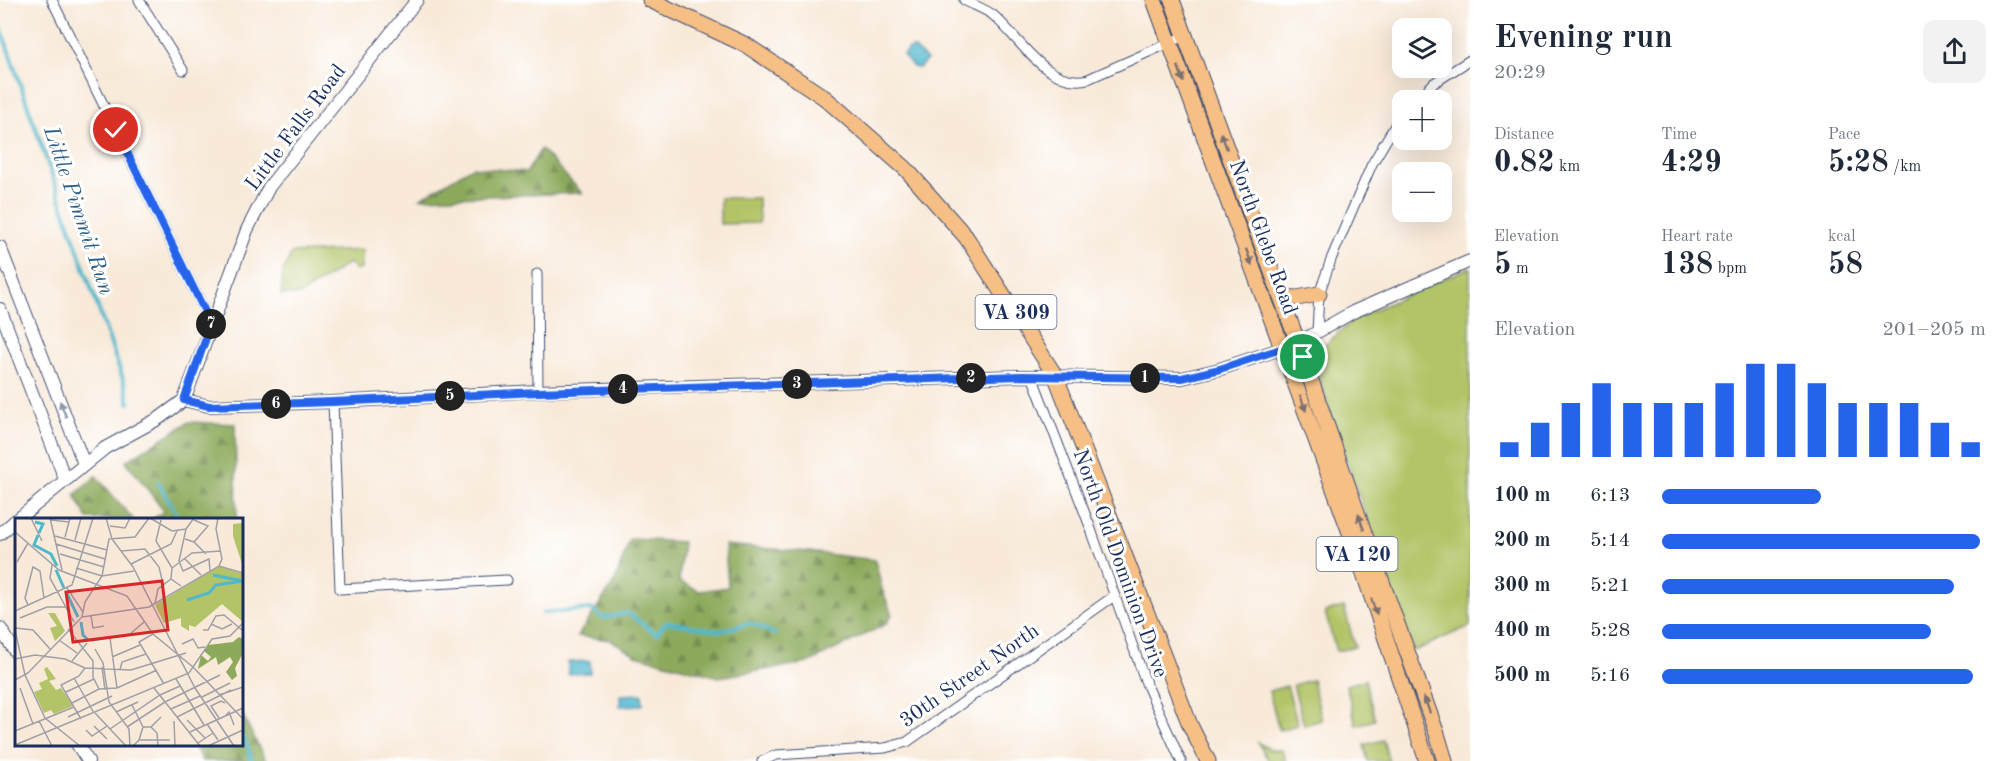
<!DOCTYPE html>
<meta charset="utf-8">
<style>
:root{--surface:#fff;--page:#f2f2f3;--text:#1f2937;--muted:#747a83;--accent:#2563eb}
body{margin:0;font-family:"Old Standard TT",serif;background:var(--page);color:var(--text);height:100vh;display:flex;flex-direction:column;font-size:22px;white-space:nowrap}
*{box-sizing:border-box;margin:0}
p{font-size:20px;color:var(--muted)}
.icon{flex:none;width:33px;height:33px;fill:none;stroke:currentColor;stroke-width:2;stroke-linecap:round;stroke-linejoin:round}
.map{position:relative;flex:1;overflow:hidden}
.drawer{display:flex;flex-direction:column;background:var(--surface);width:540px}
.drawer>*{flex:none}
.fabs{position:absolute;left:1392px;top:18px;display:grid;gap:12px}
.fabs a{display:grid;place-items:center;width:60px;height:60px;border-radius:12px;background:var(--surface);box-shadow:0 6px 24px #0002;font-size:30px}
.pin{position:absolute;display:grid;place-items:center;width:51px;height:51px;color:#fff;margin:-26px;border:3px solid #fff;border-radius:50%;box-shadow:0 2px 6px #0007}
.km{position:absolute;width:30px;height:30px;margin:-15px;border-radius:50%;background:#222;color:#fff;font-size:16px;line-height:30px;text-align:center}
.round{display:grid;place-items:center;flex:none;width:63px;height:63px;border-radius:12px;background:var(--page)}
.head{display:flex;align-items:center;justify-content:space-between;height:102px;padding:0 24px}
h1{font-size:33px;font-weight:600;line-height:45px}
.stats{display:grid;grid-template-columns:repeat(3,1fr);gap:9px;height:102px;padding:6px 24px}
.stats div{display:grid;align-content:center}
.stats b{font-size:30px;font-weight:600}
.stats small{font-size:16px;font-weight:400}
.stats p{font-size:16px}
.chart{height:168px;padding:12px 24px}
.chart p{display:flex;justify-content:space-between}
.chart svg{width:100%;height:108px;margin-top:6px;stroke:var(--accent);stroke-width:6}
ul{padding:0 24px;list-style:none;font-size:20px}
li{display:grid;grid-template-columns:96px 72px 1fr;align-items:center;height:45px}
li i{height:15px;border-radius:8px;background:var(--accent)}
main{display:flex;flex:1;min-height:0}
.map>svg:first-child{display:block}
.green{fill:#b2c467;stroke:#667a62;stroke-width:1.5}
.forest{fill:url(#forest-firs);stroke:#546c5d;stroke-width:1.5}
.water{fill:#4fb8cd;stroke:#357496;stroke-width:1.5}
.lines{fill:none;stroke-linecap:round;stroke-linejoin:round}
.stream{stroke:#4fb8cd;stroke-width:4}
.minor-casing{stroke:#3c4b70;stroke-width:11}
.tertiary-casing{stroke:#3c4b70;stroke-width:14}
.primary-casing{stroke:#3c4b70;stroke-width:17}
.minor{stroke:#fff;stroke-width:9}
.tertiary{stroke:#fff;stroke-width:12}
.primary{stroke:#f5bf86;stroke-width:15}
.oneway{fill:#7d7070}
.oneway2{fill:#8d97ae}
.route-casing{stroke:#fff;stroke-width:12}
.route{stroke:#2563eb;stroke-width:8}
.labels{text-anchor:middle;stroke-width:6;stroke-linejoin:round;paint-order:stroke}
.shield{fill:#fff;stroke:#5f6d8e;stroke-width:1.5}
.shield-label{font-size:20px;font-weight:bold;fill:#1b2f5e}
.street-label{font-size:21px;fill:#1b2f5e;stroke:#fff}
.water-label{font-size:22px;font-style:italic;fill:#2d5f85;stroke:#fff}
.inset-river{fill:none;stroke:#4fb8cd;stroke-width:3}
.inset-road{fill:none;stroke:#a09fa7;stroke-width:1.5}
.view{fill:#d62828;fill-opacity:0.15;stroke:#d62828;stroke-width:3}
.inset-edge{fill:none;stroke:#1b2f5e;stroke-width:3}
</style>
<main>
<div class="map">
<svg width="1470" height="761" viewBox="0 0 1470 761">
<defs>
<pattern id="forest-firs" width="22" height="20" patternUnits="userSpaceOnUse" patternTransform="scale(1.5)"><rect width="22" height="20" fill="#8daa5c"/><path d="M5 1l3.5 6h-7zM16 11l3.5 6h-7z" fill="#728b4f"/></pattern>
</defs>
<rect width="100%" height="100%" fill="#fff"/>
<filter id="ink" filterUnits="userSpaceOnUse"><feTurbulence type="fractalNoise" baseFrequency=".0167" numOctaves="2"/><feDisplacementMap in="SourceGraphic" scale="12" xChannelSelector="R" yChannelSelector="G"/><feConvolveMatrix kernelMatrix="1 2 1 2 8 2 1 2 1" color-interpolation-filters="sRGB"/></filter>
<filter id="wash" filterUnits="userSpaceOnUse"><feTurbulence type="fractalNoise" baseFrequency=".008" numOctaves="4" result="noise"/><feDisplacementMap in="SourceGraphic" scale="24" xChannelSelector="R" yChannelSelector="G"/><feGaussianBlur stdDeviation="1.35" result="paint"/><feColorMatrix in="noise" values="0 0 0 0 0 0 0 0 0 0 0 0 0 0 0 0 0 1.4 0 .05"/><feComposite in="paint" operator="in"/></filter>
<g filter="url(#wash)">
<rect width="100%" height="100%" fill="#f8e9d8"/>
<path class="green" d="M 720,198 L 758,198 L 759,223 L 720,224 Z
M 363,250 L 361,269 L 356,270 L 349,263 L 300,295 L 281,295 L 283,271 L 292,253 Z
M 1470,267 L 1470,626 L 1414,651 L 1337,434 L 1313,356 L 1354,319 Z
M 1344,607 L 1355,647 L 1336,651 L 1325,612 Z
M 1312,680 L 1322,720 L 1304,725 L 1293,685 Z
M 1365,680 L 1375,720 L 1356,725 L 1346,685 Z
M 1287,686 L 1298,725 L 1279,730 L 1269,691 Z
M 1383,740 L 1389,761 L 1368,761 L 1364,745 Z
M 1258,743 L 1272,750 L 1282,750 L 1286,761 L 1269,761 Z"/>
<path class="forest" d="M 541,149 L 582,193 L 421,198 L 472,167 L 527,172 Z
M 189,422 L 235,424 L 237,519 L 153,519 L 164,511 L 126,461 Z
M 96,476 L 133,519 L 88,519 L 75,495 Z
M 630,539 L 683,542 L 679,581 L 699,591 L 728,587 L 725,545 L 809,552 L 875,560 L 882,589 L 892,615 L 886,624 L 808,663 L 719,677 L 636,655 L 611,640 L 578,636 L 615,581 Z
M 242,714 L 266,761 L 202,761 L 194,745 L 242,744 Z"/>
<path class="water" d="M 914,48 L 927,60 L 919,68 L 913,67 L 903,55 L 908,49 Z
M 590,661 L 590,673 L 568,674 L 568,662 Z
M 642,694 L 643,705 L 620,706 L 620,695 Z"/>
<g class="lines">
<path class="stream" d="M 0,26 L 125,385 L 129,403
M 158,482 L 176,513 L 177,520
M 543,613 L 591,609 L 603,618 L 628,613 L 656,634 L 667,622 L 720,631 L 750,623 L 775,634
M 242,737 L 246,742 L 252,761"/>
</g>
</g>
<g filter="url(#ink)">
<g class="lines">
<g class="minor-casing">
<path id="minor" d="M 52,0 L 211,324
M 139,0 L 183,70
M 964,0 C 973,5 985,9 993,15 C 1020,38 1047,89 1088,79 L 1185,36
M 1417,100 L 1434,83 L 1470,60
M 537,274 L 538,391
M 1317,332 L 1319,294 L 1332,257 L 1372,164 L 1397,122 L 1402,116
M 1032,376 L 1089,524 L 1146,683 L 1181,761
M 333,402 L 340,589 L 507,580
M 762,761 L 776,755 L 885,748 L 907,742 L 1114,596"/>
</g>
<g class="tertiary-casing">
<path id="tertiary" d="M 0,247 L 84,464
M 0,309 L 65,479
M 184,400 L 209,406 L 333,402 L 538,391 L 1021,376 L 1182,378 L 1220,369 L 1298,343 L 1353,312 L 1470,261
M 17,520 L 105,448 L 158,419 L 184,400 L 247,230 L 269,187 L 417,0
M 0,534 L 16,520
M 0,628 L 16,653
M 77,744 L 88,761"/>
</g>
<g class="primary-casing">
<path id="primary" d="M 650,0 L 746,45 L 825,98 L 905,168 L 966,237 L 1056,377 L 1190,725 L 1208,761
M 1154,0 L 1352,538 L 1427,761
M 1172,0 L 1298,343 L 1366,538 L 1437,734 L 1445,761
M 1282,297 L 1297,298 L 1319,294"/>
</g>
<use href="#minor" class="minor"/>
<use href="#tertiary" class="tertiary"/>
<use href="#primary" class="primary"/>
</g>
<defs><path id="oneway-solid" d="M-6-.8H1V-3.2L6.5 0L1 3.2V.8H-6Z" transform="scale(1.5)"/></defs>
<g class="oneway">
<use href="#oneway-solid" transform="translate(1181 74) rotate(70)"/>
<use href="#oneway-solid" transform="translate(1224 141) rotate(-110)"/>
<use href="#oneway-solid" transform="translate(1249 257) rotate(70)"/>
<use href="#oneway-solid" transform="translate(1303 403) rotate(70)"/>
<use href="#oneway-solid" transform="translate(1361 522) rotate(-109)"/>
<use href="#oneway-solid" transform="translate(1374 607) rotate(72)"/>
<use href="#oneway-solid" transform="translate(1427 705) rotate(-110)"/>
</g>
<use class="oneway2" href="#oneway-solid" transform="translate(63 409) rotate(-111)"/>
</g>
<g class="lines" filter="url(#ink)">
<g class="route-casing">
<path id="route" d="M 116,130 L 211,324 L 184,400 L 209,406 L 333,402 L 538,392 L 1021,376 L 1182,378 L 1220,369 L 1299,343 L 1303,357"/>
</g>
<use href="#route" class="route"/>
</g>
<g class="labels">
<g class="shield">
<rect x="975.5" y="295" width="81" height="34" rx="4.5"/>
<rect x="1316.5" y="537" width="81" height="34" rx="4.5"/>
</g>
<g class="shield-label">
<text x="1016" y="319">VA 309</text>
<text x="1357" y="561">VA 120</text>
</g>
<g class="street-label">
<text transform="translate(295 127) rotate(-53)" y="7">Little Falls Road</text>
<text transform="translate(1264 237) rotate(70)" y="7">North Glebe Road</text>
<text transform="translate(1121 563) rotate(70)" y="7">North Old Dominion Drive</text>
<text transform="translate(969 675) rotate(-35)" y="7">30th Street North</text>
</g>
<g class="water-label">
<text transform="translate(80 210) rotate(71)" y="8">Little Pimmit Run</text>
</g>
</g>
<g transform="translate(15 518)">
<rect width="228" height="228" fill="#f8e9d8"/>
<path d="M 228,5 L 228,49 L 218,18 L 218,6 ZM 204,48 L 228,56 L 228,104 L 207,86 L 180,109 L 174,107 L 174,113 L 166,108 L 166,100 L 149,105 L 140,87 ZM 33,95 L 40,95 L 50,113 L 40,123 L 35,110 L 42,108 ZM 32,149 L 41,161 L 34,163 L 41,172 L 46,170 L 58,188 L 39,196 L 36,192 L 29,195 L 19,174 L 27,171 L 24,165 L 33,161 L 29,151 Z" fill="#b2c467"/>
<path d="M 224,119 L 228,121 L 228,135 L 220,150 L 222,158 L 217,162 L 211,154 L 218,144 L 215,139 L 203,147 L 201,139 L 183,151 L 186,137 L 193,143 L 196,139 L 189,133 L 193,127 L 218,124 Z" fill="#8daa5c"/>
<path class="inset-river" d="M 20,4 L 28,6 L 24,15M 23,17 L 19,27 L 36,36 L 42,48M 41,52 L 49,70M 198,57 L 228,63M 51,74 L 63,99M 172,82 L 194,75 L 201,67 L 228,63M 66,104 L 68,117 L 74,123"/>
<path class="inset-road" d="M 16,0 L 27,23M 35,0 L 47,52M 91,0 L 97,21 L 118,49 L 180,170 L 219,228M 135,0 L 157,13 L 171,11 L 179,0M 203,0 L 201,11 L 207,41 L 204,48M 36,2 L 54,4M 146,2 L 141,23 L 157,50 L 156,61 L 166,68M 179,2 L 193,8 L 179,24M 95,8 L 110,10 L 115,0M 171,11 L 164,43 L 168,53 L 194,41 L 195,53M 0,14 L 44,52 L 112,78 L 138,116 L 178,149M 40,18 L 92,32M 50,19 L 55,0M 170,21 L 179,24 L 191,36M 60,22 L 66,0M 41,26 L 90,41M 106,33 L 130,31 L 144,49 L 148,66M 45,36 L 89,49M 169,40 L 186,57M 2,44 L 13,25M 116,46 L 156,26 L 162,13M 37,47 L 35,60 L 59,104M 61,50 L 87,58 L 119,53M 157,50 L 177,35 L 206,33M 52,70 L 68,94M 140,85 L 143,71 L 156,61M 13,87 L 10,80 L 18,49 L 25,53 L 29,80M 0,93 L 57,67 L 78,0M 76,98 L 78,110 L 89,108M 67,99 L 134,89 L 204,48 L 228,55M 5,100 L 32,89 L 51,89M 196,106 L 207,111 L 217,106M 0,110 L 18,112 L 35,131M 53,111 L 78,143 L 78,159 L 84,171M 0,112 L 10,157 L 30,200 L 65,228M 188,112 L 193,112 L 201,98 L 209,97 L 227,112M 138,116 L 124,124 L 149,166M 95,120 L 102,170M 44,122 L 62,135M 76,123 L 115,116 L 129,104M 167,126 L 178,121 L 183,130 L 190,129M 80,131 L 88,145 L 94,184 L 114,211 L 115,228M 97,139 L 125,127M 0,141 L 20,137 L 50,141 L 70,150 L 116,152 L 171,135M 57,143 L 72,125M 87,149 L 90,172M 178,149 L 228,201M 105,152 L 107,144 L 131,136M 59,160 L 79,195M 161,161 L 189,207M 0,162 L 13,155 L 67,99 L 70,84 L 87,58 L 94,21 L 120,19 L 134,0M 5,170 L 18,206M 139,170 L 185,228M 51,174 L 79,161M 204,177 L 228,169M 187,179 L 215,165M 57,185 L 84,171 L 102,170 L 142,152M 117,187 L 128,209M 156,191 L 185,178M 101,194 L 123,184M 80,195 L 111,228M 211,197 L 214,194 L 219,207M 53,199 L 97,178M 162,199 L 216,172M 204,200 L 196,188 L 206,183 L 210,185M 66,201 L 46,167 L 64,158 L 70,150M 172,202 L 190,220M 24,203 L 37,228M 159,203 L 160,228M 192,206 L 203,222M 79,208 L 92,221M 112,209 L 150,184 L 205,157M 136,209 L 142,215 L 143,228M 95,211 L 145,177 L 165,168M 71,212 L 77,218 L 92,208M 0,213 L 59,189M 175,214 L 228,190M 124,222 L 128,209 L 136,209 L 146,199M 183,225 L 198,215M 0,227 L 174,155 L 197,121 L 215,118 L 228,105M 118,228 L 124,222 L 155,222M 193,228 L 228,212"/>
<path class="view" d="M 147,63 L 153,112 L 58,124 L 51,74 Z"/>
<rect width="228" height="228" class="inset-edge"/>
</g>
</svg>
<div class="fabs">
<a><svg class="icon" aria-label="layers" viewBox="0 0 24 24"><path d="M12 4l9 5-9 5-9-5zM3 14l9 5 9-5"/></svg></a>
<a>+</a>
<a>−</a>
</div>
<div class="pin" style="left:1303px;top:357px;background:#1e9e55"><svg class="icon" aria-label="arrive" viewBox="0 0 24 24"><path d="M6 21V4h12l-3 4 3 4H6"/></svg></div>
<div class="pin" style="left:116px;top:130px;background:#d93025"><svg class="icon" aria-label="check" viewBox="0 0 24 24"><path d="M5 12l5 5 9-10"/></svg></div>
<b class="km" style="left:1145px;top:378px">1</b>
<b class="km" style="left:971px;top:378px">2</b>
<b class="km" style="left:797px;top:384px">3</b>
<b class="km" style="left:623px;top:389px">4</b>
<b class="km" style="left:450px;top:396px">5</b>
<b class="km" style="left:276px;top:404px">6</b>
<b class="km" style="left:211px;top:324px">7</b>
</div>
<section class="drawer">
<div class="head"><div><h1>Evening run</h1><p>20:29</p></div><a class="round"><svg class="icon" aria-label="share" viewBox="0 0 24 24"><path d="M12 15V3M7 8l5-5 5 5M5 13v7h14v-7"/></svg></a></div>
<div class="stats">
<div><p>Distance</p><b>0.82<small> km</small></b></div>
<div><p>Time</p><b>4:29</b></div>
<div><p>Pace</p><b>5:28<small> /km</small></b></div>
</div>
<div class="stats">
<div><p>Elevation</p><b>5<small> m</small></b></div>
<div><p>Heart rate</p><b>138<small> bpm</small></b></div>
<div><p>kcal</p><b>58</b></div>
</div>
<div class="chart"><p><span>Elevation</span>201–205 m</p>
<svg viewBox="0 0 160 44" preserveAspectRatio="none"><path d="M5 44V38M15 44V30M25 44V22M35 44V14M45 44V22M55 44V22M65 44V22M75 44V14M85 44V6M95 44V6M105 44V14M115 44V22M125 44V22M135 44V22M145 44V30M155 44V38"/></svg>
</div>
<ul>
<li><b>100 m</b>6:13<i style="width:49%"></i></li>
<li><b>200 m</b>5:14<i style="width:98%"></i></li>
<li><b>300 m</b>5:21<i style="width:90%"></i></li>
<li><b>400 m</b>5:28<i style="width:83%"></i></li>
<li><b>500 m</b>5:16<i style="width:96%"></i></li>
</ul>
</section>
</main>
